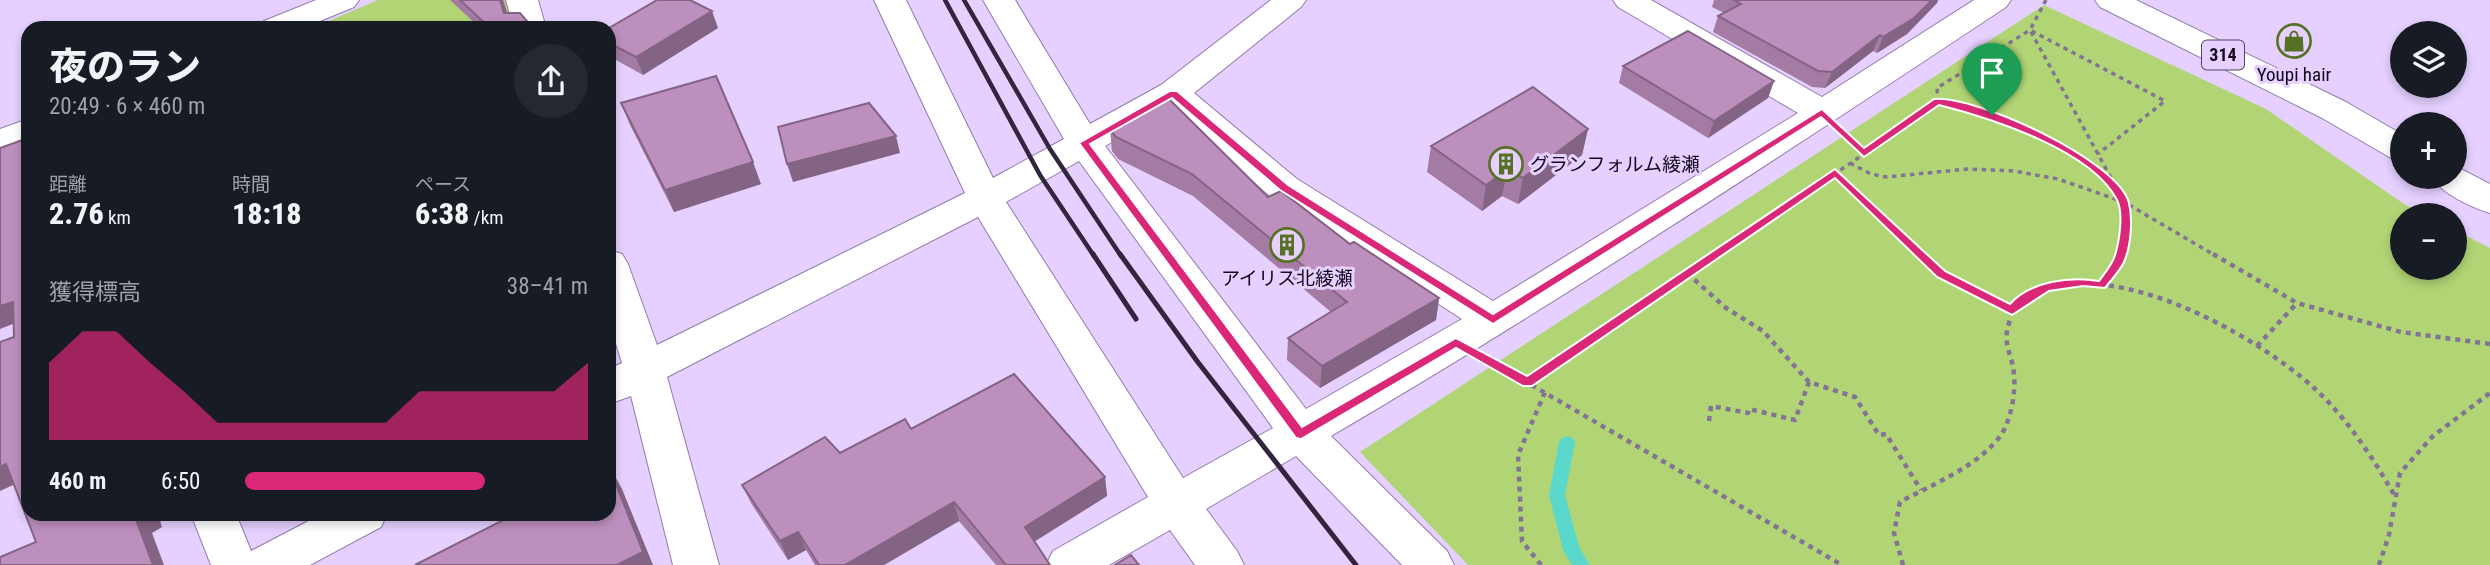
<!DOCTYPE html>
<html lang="ja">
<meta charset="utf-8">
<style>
:root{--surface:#171b24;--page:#242831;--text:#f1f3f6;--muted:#9ea1a6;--accent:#db2777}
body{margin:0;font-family:"Roboto Condensed","Noto Sans JP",sans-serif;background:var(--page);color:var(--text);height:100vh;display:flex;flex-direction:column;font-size:26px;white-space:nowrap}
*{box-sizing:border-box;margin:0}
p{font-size:23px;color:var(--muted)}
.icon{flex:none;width:38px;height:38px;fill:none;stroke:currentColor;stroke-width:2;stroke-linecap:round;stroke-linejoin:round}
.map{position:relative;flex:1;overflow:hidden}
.sheet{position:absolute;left:21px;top:21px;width:595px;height:500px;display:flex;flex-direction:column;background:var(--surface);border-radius:21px;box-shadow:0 4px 10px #0003}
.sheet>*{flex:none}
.buttons{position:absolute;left:2390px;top:21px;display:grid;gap:14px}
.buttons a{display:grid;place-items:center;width:77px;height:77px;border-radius:50%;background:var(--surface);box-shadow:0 4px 10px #0003;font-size:35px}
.pin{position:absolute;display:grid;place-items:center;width:60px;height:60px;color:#fff;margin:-72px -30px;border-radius:50% 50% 50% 0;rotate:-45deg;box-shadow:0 0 7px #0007}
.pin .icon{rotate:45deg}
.round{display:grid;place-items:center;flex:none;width:74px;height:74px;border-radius:37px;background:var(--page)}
.overview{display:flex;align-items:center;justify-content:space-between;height:119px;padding:0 28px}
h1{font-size:38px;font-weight:800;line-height:52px}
.stats{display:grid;grid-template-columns:repeat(3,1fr);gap:10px;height:119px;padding:7px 28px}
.stats div{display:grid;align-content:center}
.stats b{font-size:30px;font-weight:800}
.stats small{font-size:19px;font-weight:400}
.stats p{font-size:19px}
.chart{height:196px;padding:14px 28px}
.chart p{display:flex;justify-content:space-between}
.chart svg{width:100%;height:126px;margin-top:7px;fill:var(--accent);opacity:.7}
ul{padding:0 28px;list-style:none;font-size:23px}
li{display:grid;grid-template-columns:112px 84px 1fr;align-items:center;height:52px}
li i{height:18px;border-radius:9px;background:var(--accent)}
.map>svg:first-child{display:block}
.green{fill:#b1d575}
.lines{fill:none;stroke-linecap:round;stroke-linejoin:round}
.stream{fill:#59d8cb;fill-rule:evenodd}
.street-casing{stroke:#9379af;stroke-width:2}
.secondary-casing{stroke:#9379af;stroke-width:2}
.primary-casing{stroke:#9379af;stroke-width:2}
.path-far1{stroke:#837395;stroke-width:3.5;stroke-dasharray:4.5 4.5;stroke-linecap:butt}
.path{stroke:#837395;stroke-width:4.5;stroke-dasharray:5 5;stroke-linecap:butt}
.street{fill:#fff;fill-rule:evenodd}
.secondary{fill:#fff;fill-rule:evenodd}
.primary{fill:#fff;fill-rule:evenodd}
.rail-far1{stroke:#31263d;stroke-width:4.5}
.rail{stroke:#31263d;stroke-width:5}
.wall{fill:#a37ba3}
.shaded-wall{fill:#846484}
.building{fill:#bd8fbd;stroke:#846484;stroke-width:2}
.route{fill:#db2777;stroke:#fff;stroke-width:2;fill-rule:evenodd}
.labels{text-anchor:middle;stroke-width:6;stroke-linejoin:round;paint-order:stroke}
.shield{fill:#e5d0ff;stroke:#524561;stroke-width:2}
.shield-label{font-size:18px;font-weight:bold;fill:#13091d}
.poi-label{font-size:19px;fill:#13091d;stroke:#e5d0ff}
</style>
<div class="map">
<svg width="2490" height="565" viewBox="0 0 2490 565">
<rect width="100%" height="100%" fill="#e5d0ff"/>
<path class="green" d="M 378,0 L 507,0 L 514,28 L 312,28 Z
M 2044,5 L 2266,109 L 2404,204 L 2426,215 L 2403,215 L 2403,268 L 2455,268 L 2455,230 L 2490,248 L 2490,565 L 1468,565 L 1360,452 Z"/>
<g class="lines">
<path class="stream" d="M 1567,436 L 1572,438 L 1575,442 L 1565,495 L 1579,547 L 1590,565 L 1572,565 L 1563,550 L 1549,495 L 1559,442 L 1562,438 Z"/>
<g class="street-casing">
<path id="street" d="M 506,0 L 538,0 L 546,28 L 514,28 Z
M 874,0 L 906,0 L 993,178 L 1064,139 L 983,0 L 1015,0 L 1090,124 L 1161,85 L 1271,0 L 1306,0 L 1301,7 L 1194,93 L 1297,179 L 1493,301 L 1798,113 L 1618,7 L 1613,0 L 1651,0 L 1822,97 L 1974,0 L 2011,0 L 2006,7 C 1784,154 1561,301 1331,436 L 1447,551 L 1454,565 L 1402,565 L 1296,456 L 1206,509 L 1237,551 L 1244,565 L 1195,565 L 1170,530 L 1109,565 L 1046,565 L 1053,551 L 1148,497 L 978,217 L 667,377 L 719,565 L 673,565 L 631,396 L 609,404 L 609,369 L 622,363 L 609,321 L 609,250 L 622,254 L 628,264 L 657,345 L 965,193 ZM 1170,109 L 1271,197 L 1462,319 L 1306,409 L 1105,146 ZM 1079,161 L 1273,428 L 1183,478 L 1006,202 Z
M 191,514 L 236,514 L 251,551 L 322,514 L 387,514 L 381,527 L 310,565 L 211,565 Z"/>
</g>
<g class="secondary-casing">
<path id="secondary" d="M 316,0 L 359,0 L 354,7 L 303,28 L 259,28 L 264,21 Z
M 28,119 L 28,143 L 0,153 L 0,129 Z"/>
</g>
<g class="primary-casing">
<path id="primary" d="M 2095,0 L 2136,0 L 2346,102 L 2403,135 L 2403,162 L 2391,158 L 2322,118 L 2100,7 Z
M 2455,166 L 2490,184 L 2490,213 C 2471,207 2442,194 2432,177 L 2455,177 Z"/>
</g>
<path class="path-far1" d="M 2046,0 L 2030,30 L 2115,185
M 1938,102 C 1987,113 2106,150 2124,202 C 2129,218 2125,240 2120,256
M 1864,154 L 1938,102 L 1937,88 L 2030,30 L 2165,101 L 2098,154
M 1850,163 L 1871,174 L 1886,177 L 1968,169 L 2014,171 L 2058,179 L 2124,202 L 2216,256
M 1835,173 L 1922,256
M 1714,256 L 1864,154 L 1849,140"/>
<path class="path" d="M 1920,254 L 1941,274 L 2012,310
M 2213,254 L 2297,303 L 2401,332 L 2490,344
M 1687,273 L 1726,308 L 1763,331 L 1809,382
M 2101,285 L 2115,267 L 2121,254
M 2257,346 L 2297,303
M 1497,365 L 1842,565
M 1528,382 L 1717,254
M 1709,421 L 1711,406 L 1748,413 L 1749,409 L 1795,420 L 1809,382 L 1855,397 L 1879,435 L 1886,434 L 1921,490
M 1541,565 L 1522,541 L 1518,455 L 1545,392
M 1903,565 L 1894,533 L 1900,502 C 1933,484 1979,466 2001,435 C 2011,420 2016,392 2014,374 C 2012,352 2002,346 2009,323 C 2011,316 2012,308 2017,304 C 2094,243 2254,333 2314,388 C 2348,419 2373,458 2396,498
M 2379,565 L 2389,535 L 2400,473 L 2433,436 L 2490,393"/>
<use href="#street" class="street"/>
<use href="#secondary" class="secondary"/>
<use href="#primary" class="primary"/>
<path class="rail-far1" d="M 945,0 L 1040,175 L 1094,256
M 964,0 L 1050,149 L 1121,256"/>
<path class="rail" d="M 1093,254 L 1136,319
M 1120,254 L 1197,361 L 1356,565"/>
</g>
<path class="wall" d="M 450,0 L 503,0 L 507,13 L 533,28 L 480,28 Z
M 1714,0 L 1938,0 L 1937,3 L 1907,34 L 1877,53 L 1873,51 L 1825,88 L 1812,87 L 1713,32 L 1718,16 L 1724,13 L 1712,7 Z
M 609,28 L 718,28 L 643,75 L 609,56 Z
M 1623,66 L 1774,81 L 1768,98 L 1708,138 L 1619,83 Z
M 621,103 L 761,184 L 674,212 L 630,125 Z
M 1110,129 L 1268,197 L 1350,244 L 1439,298 L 1436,320 L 1320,388 L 1287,360 L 1288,338 L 1331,312 L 1193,196 L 1118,159 L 1112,151 Z
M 1588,129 L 1582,155 L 1518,204 L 1502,196 L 1482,211 L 1427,172 L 1431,146 Z
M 911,429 L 1105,477 L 1107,496 L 1035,541 L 1050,565 L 996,565 L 959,521 L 884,565 L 815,565 L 806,550 L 788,560 L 751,503 L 742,485 Z"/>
<path class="shaded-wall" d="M 500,0 L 503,0 L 504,3 L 512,28 L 504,13 Z
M 1932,0 L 1938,0 L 1937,3 L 1907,34 L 1877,53 L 1883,37 Z
M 712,11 L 718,28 L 643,75 L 636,57 Z
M 1880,35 L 1873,51 L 1825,88 L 1832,72 Z
M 1774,81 L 1768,98 L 1708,138 L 1714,121 Z
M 1588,129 L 1582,155 L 1518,204 L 1523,178 Z
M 896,136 L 900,153 L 793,182 L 787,164 Z
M 753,162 L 761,184 L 674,212 L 665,190 Z
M 1507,170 L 1502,196 L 1482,211 L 1486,185 Z
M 1439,298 L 1436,320 L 1320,388 L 1322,366 Z
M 13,302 L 28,318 L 0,329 L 0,306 Z
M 6,464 L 24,480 L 0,491 L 0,467 Z
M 610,467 L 622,489 L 653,565 L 617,565 Z
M 1105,477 L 1107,496 L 1029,545 L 1025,527 Z
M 954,502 L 959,521 L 884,565 L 845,565 Z
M 140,514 L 158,514 L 162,527 L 152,533 L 164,565 L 153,565 L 135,517 Z
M 798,532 L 806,550 L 788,560 L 780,541 Z"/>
<path class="building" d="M 460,0 L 500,0 L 504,13 L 520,13 L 533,28 L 490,28 Z
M 657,0 L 690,0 L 712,11 L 636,57 L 609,43 L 609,28 Z
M 1734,0 L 1932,0 L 1914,18 L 1883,37 L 1880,35 L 1832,72 L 1818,71 L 1718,16 L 1741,4 Z
M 1688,31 L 1774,81 L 1714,121 L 1623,66 Z
M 716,76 L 753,162 L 665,190 L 621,103 Z
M 1533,87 L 1588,129 L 1523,178 L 1507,170 L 1486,185 L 1431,146 Z
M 1169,99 L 1268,197 L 1281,191 L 1350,244 L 1354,242 L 1439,298 L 1322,366 L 1288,338 L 1347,302 L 1192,174 L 1116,137 L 1110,129 Z
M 869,103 L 896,136 L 787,164 L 778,127 Z
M 28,138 L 28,514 L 140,514 L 135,517 L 153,565 L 0,565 L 0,557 L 36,542 L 6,464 L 0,467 L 0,342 L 14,337 L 13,302 L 0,306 L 0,148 Z
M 1014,374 L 1105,477 L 1025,527 L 1050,565 L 1006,565 L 954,502 L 845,565 L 819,565 L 798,532 L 780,541 L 742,485 L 825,437 L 840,453 L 905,419 L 911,429 Z
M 609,467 L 643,552 L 617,565 L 415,565 L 515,514 L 609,514 Z
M 1131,555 L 1139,565 L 1115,565 Z"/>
<path class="route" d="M 1170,91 L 1177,91 L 1288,185 L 1493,314 L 1822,109 L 1864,148 L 1934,99 C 1975,95 2118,160 2129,203 C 2133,219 2131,246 2124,262 C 2120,271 2111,280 2105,288 L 2083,286 L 2049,291 L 2012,315 L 1937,277 L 1835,178 L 1532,386 L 1523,386 L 1456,348 L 1301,439 L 1296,438 L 1079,143 ZM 1172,98 L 1280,190 L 1493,324 L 1821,117 L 1864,157 L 1939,105 C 1990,118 2092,150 2117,200 C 2124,214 2119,244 2114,258 C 2111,266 2104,274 2099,281 C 2070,276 2031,281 2010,304 L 1945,271 L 1835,169 L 1527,376 L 1456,338 L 1302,427 L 1090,144 Z"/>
<defs>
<g id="shop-ring" transform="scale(1.75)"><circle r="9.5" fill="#e5d0ff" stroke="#577124" stroke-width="1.5"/><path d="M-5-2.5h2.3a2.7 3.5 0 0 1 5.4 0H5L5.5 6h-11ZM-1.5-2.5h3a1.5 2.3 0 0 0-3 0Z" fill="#577124"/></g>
<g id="building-ring" transform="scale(1.75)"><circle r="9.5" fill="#e5d0ff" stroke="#577124" stroke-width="1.5"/><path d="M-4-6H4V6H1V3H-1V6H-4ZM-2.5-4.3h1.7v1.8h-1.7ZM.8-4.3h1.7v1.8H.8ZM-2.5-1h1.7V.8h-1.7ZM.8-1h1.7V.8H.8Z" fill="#577124"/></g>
</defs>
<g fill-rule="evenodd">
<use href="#shop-ring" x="2294" y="41"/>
<use href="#building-ring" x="1506" y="164"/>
<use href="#building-ring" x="1287" y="245"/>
</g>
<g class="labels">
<rect class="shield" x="2202" y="40.5" width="42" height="29" rx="5"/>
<g class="shield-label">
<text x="2223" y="61">314</text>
</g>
<g class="poi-label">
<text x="2294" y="81">Youpi hair</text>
<text x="1530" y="171" text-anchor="start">グランフォルム綾瀬</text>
<text x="1287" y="285">アイリス北綾瀬</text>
</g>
</g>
</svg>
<div class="buttons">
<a><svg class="icon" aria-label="layers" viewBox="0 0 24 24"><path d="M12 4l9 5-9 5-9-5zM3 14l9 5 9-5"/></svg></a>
<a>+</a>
<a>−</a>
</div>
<div class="pin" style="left:1992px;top:115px;background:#1e9e55"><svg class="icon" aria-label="arrive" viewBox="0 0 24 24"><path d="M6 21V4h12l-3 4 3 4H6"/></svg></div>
<section class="sheet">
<div class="overview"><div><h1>夜のラン</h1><p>20:49 · 6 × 460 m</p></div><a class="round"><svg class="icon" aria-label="share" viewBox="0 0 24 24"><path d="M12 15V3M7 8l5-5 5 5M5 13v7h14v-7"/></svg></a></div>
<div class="stats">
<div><p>距離</p><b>2.76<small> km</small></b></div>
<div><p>時間</p><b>18:18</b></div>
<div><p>ペース</p><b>6:38<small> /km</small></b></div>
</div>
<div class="chart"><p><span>獲得標高</span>38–41 m</p>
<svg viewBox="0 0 160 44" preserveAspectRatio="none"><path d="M0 44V17L10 6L20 6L30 17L40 27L50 38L60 38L70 38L80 38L90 38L100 38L110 27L120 27L130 27L140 27L150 27L160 17V44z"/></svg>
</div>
<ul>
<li><b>460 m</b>6:50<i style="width:70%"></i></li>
</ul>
</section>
</div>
